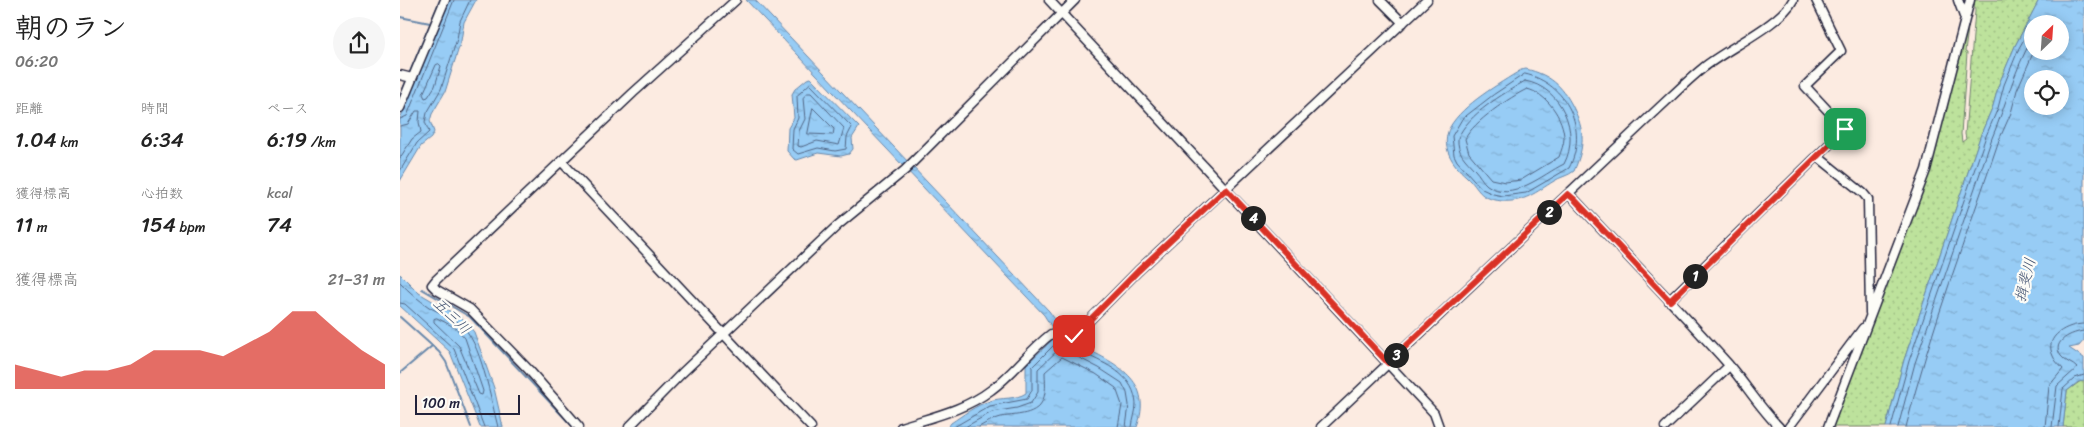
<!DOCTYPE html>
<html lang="ja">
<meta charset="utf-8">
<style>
:root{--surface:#fff;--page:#f6f6f6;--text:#222;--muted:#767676;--accent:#d93025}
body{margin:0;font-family:Sriracha,"Klee One",sans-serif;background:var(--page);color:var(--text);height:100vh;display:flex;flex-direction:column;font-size:19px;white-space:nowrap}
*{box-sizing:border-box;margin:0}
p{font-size:16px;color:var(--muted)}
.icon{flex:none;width:28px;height:28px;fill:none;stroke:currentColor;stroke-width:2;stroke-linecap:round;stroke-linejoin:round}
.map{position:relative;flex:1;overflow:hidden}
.side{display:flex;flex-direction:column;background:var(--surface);width:400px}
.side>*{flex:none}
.needle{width:32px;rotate:25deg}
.controls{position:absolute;left:1624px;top:15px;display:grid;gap:10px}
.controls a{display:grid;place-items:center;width:45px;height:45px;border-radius:50%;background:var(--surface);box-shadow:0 2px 12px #0003;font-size:25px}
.scale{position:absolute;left:15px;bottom:12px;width:105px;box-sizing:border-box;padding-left:5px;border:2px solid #22223b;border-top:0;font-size:14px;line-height:18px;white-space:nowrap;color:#22223b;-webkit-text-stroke:4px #fdfcf7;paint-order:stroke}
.pin{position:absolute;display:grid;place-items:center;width:42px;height:42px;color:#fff;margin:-21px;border-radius:10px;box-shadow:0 2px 8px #0006}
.km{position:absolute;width:25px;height:25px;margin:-12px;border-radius:50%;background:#222;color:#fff;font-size:14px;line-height:25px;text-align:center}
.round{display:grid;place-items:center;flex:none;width:52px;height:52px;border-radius:26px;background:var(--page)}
.overview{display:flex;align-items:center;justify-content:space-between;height:85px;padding:0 15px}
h1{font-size:28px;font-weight:600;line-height:38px}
.stats{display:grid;grid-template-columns:repeat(3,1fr);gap:8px;height:85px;padding:5px 15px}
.stats div{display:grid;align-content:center}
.stats b{font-size:21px;font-weight:600}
.stats small{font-size:14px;font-weight:400}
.stats p{font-size:14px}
.chart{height:140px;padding:10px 15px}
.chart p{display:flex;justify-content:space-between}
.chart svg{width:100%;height:90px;margin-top:5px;fill:var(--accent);opacity:.7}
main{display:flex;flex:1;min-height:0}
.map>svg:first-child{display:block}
.grass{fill:url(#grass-dots);stroke:#70826c}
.water{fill:url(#water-ripples);stroke:#6888ab;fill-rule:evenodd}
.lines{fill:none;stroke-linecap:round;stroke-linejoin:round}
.shore{stroke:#516685;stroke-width:1}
.stream{stroke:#6888ab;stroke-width:2}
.minor-casing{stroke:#22223b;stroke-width:11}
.minor{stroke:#fdfcf7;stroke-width:8}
.route-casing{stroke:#fff;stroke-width:10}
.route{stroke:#d93025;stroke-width:6}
.labels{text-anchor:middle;stroke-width:4.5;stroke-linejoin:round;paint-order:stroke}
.water-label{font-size:15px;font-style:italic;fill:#455573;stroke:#fdfcf7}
</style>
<main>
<section class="side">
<div class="overview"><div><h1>朝のラン</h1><p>06:20</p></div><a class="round"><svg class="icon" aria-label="share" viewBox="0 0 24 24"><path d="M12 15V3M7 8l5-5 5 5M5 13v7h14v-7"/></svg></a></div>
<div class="stats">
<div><p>距離</p><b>1.04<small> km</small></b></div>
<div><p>時間</p><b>6:34</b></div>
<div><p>ペース</p><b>6:19<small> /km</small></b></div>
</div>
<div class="stats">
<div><p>獲得標高</p><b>11<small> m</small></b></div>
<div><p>心拍数</p><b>154<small> bpm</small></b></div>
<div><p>kcal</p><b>74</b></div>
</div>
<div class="chart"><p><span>獲得標高</span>21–31 m</p>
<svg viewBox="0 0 160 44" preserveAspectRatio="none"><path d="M0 44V32L10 35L20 38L30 35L40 35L50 32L60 25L70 25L80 25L90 28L100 22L110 16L120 6L130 6L140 16L150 25L160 32V44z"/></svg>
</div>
</section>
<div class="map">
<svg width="1684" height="427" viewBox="0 0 1684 427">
<defs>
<pattern id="grass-dots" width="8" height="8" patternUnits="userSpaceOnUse" patternTransform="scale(1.25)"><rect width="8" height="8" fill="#bde29c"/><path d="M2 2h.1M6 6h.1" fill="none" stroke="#a2c287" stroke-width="1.8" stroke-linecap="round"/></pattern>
<pattern id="water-ripples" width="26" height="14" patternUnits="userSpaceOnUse" patternTransform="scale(1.25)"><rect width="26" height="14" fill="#97ccf5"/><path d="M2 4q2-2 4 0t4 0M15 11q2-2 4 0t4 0" fill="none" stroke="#82afd3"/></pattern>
</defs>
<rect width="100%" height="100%" fill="#fcebe1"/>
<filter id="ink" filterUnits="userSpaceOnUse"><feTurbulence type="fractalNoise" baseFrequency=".02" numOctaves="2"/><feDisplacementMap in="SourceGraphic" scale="10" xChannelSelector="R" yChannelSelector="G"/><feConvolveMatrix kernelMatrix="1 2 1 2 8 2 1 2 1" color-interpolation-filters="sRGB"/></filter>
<g filter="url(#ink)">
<path class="grass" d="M 1574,0 L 1639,0 L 1615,46 L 1599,84 L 1593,106 L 1581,134 L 1504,360 L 1486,427 L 1431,427 L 1528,171 L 1570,13 L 1565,52 L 1567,53 L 1561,134 L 1562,142 L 1566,139 L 1565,134 L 1575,11 Z
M 1682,380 L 1684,381 L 1684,427 L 1663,427 L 1667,391 Z"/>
<path class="water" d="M 50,0 L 76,0 L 64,22 L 61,41 L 45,92 L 32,114 L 30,121 L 34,132 L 31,138 L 21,146 L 0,181 L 0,119 Z
M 346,0 L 355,0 L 649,311 L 657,322 L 659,336 C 670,339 677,344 687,349 C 721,366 753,383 737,427 L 548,427 L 551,423 C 563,415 576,405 590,401 C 601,397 616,400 626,393 L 626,365 L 653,339 L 651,326 L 644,315 Z
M 1639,0 L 1684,0 L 1684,340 L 1679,346 L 1669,348 L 1684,358 L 1684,381 L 1678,382 L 1667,391 L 1663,427 L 1486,427 L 1504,360 L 1581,134 L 1593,106 L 1599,84 L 1615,46 ZM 1632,24 L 1660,24 L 1660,51 L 1632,51 ZM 1632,79 L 1660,79 L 1660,106 L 1632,106 Z
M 1126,69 C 1150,75 1162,85 1173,107 C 1185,131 1185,146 1174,171 C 1168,176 1160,177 1154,181 C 1136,192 1124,203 1102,201 C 1077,198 1081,190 1066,176 C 1052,164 1040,146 1050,127 C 1063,104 1099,84 1121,70 Z
M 411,78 L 459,127 L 452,138 L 453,149 L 449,154 L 441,156 L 418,153 L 397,160 L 394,159 L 387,151 L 388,128 L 394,118 L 392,94 L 395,89 L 407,79 Z
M 0,274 L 19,293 L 63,319 L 74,332 L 94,388 L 103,427 L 80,427 L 50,352 L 0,306 Z"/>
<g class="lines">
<path class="shore" d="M 39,64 L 41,66 L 35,86 L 28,97 L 25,98 L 23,94 L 36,65 Z
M 1125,74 C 1167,83 1189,130 1169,168 L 1126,193 L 1103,196 L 1093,194 L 1082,189 L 1057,161 L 1054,155 L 1052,136 L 1062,119 L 1093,95 Z
M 1125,81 C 1161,87 1181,132 1164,164 C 1143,174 1112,203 1087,185 C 1082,181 1079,174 1075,170 C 1065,159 1057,153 1058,138 C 1068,114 1103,94 1125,81 Z
M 410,84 L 452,127 L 447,137 L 446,149 L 435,151 L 418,148 L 398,154 L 392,149 L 393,129 L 398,118 L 397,96 Z
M 1127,89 C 1146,93 1164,118 1164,138 C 1164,144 1161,151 1159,157 L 1121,180 L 1105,182 L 1091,179 L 1069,153 L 1065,139 C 1073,122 1110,97 1127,89 Z
M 408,93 L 411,93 L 444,128 L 439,145 L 417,141 L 401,147 L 398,146 L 399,131 L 405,119 L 403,98 Z
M 413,108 L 434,129 L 433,135 L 408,134 Z
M 0,119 L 7,116 L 54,0
M 0,126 L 8,124 L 16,111 L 20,111 L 19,122 L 21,132 L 12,139 L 0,158
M 0,171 L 17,143 L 29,132 L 25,122 L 27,113 L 41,89 L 57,39 L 60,21 L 70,0
M 0,282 C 9,292 19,300 29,307 C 39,313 51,316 60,324 C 81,340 91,401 98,427
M 0,303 L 5,304 L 54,349 L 84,427
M 37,318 L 56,328 L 65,338 L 83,391 L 82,395 L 79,394 L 59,346 L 34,322 L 34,319 Z
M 554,427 L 590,406 L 627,399 L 632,390 L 632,367 L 658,341 C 670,344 678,351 689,356 C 711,366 734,377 736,404 C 736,412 733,419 732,427
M 565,427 L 592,412 L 617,408 L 631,403 L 638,392 L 638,369 L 660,348 L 699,368 L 722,383 L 727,393 L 729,405 L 726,427
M 579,427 C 586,423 593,419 601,417 C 619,414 642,416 645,392 C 646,386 645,379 645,372 L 662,357 L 696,374 L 716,388 L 722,405 L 718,427
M 1491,427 L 1509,361 L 1586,136 L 1598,108 L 1604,85 L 1619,48 L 1632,25
M 1498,427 L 1515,363 L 1592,138 C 1606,105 1614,70 1632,39
M 1506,427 C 1530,330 1567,236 1599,140 L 1611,113 L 1617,90 L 1634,51
M 1645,427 L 1649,386 L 1663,369 C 1660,365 1655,362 1653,356 C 1643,336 1668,324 1684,324
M 1652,427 L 1657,386 L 1677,368 C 1673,363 1665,362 1661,356 C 1650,341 1673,332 1684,331
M 1659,427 L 1663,389 L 1675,378 L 1684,375"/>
<path class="stream" d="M 0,17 L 30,23
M 10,72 L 40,0
M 0,96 L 6,82
M 22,289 L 70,317 L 173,427
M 0,317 L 39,352 L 46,362 L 71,427
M 0,373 L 32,346"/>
<g class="minor-casing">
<path id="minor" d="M 649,0 L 1034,413 L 1039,427
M 980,0 L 1003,23
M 1558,0 L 1565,19
M 0,75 L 12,78
M 0,108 L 45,0
M 1417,156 L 1463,193 L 1468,199 L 1470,313
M 161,161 L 411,427
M 1168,194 L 1175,200 C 1226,255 1279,309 1329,365 C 1346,385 1360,408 1379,427
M 1269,301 L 1445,129 L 1405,86 L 1441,51 L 1416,0
M 179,427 L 129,370 L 70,309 L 37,290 L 32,285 L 36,280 L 233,93 L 336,0
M 229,427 L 282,373 L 438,225 L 505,170 L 675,0
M 501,427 C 532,417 565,410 591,390 C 613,374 629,351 651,334 L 660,332 L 674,336 L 738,271 L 1027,0
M 921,427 L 1260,107 C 1274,94 1288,80 1303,68 C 1326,49 1380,25 1393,0
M 1265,427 L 1329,366
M 1389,427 L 1463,328
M 1428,427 L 1526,170 L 1570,0"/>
</g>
<use href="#minor" class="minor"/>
</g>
</g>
<g class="lines" filter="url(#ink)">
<g class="route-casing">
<path id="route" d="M 674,336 L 738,271 L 826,189 L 988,363 L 1168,194 L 1175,200 L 1270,301 L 1445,129"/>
</g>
<use href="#route" class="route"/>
</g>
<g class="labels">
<g class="water-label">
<text transform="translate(1625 280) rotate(-76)" y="5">揖斐川</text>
<text transform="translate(52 316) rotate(44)" y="5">五三川</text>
</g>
</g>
</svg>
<div class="controls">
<a><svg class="needle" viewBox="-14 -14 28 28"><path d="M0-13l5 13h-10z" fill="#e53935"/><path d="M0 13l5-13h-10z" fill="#767676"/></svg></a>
<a><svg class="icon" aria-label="locate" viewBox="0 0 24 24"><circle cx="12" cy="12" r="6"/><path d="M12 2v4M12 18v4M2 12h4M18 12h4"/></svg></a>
</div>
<div class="scale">100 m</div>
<div class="pin" style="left:1445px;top:129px;background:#1e9e55"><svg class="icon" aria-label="arrive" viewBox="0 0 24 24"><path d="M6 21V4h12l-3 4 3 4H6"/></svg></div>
<div class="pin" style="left:674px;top:336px;background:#d93025"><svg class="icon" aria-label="check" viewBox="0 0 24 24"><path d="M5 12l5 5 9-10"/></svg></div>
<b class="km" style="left:1295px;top:276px">1</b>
<b class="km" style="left:1149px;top:212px">2</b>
<b class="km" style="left:996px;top:355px">3</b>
<b class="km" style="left:853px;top:218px">4</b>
</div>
</main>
